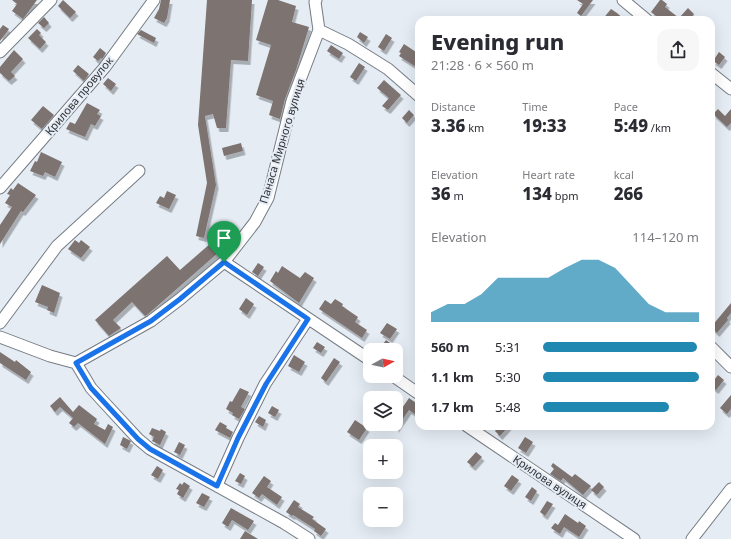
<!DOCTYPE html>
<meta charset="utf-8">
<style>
:root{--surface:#fff;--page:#f7f7f7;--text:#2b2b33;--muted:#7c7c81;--accent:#2188b1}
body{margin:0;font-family:"Noto Sans",sans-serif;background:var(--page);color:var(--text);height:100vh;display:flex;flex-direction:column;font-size:15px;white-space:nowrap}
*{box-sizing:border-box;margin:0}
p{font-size:13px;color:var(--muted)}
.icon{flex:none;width:22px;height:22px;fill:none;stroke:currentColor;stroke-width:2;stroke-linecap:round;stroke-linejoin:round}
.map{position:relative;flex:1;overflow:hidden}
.side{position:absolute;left:415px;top:16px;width:300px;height:414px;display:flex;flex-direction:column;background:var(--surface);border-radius:12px;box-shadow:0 4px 16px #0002}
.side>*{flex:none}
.needle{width:26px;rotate:82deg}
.controls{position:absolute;left:363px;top:343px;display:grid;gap:8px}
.controls a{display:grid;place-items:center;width:40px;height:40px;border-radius:8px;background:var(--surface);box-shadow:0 4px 16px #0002;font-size:20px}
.pin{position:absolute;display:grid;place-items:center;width:34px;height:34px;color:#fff;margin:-41px -17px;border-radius:50% 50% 50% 0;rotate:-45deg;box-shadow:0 0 4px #0007}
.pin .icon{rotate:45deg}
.round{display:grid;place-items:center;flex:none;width:42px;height:42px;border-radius:12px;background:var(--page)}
.head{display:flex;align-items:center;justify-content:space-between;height:68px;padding:0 16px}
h1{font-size:22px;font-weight:800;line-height:30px}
.stats{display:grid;grid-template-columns:repeat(3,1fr);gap:6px;height:68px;padding:4px 16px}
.stats div{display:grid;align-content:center}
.stats b{font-size:17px;font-weight:800}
.stats small{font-size:11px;font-weight:400}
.stats p{font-size:11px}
.chart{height:112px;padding:8px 16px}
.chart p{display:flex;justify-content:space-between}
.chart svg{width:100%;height:72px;margin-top:4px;fill:var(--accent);opacity:.7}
ul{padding:0 16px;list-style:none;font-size:13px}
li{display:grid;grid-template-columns:64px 48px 1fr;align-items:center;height:30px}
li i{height:10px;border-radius:5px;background:var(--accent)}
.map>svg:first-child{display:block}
.building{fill:#7d7370;filter:url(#shadow)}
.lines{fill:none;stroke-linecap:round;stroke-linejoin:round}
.minor-casing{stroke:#767c84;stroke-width:13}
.minor{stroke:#fff;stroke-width:11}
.route-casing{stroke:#fff;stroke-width:8}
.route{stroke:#1a73e8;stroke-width:5}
.labels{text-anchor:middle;stroke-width:4;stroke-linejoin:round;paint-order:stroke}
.street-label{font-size:11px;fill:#2f3135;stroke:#e5ecf4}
</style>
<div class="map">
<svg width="731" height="539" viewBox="0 0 731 539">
<defs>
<filter id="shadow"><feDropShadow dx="2.5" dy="4" stdDeviation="0" flood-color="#0004"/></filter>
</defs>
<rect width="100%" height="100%" fill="#e5ecf4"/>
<path class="building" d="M 12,0 L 37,0 L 23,19 L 12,11 L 17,4 Z
M 63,0 L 76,12 L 70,18 L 58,6 Z
M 161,0 L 170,0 L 167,18 L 164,23 L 154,18 L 159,9 Z
M 207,0 L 252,0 L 248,61 L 231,60 L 226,128 L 217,128 L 213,114 L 205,116 L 216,185 L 204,238 L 196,236 L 207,183 L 198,125 Z
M 268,0 L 278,0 L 296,6 L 292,22 L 309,27 L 296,70 L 285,99 L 280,119 L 269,115 L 273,101 L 256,95 L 271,45 L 256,40 Z
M 577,0 L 593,0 L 581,16 L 577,13 L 583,4 Z
M 660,0 L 662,0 L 667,4 L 665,7 L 679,18 L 688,8 L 694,14 L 689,20 L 661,20 L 651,12 Z
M 611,9 L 617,13 L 625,20 L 602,20 Z
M 44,17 L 49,23 L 44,28 L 38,23 Z
M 3,25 L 9,29 L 0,41 L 0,29 Z
M 37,29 L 41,33 L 39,35 L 46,42 L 40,49 L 28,38 Z
M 141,30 L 156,38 L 154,43 L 137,34 Z
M 360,32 L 368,37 L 364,43 L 357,37 Z
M 386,34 L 392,38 L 384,51 L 378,47 Z
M 404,44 L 419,54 L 419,64 L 416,67 L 399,56 L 401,53 L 399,52 Z
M 331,45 L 343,53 L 339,59 L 327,51 Z
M 100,48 L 106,53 L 102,59 L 101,58 L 98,61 L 93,57 Z
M 14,50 L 23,59 L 11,72 L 15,76 L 9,81 L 0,73 L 0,67 Z
M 719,52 L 725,57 L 719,65 L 713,61 Z
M 359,63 L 365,67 L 356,81 L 350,77 Z
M 78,65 L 89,74 L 84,81 L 73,71 Z
M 108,78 L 116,84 L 111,91 L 103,84 Z
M 384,80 L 401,95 L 388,110 L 382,106 L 389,98 L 377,88 Z
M 87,103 L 100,110 L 97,114 L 101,116 L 95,126 L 91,124 L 85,137 L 66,129 L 70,122 L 75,124 Z
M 43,106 L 54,115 L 42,129 L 31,120 Z
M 718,109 L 725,116 L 731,109 L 731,123 L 727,127 L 713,114 Z
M 409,110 L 414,115 L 407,123 L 402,118 Z
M 241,143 L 243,151 L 224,156 L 222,148 Z
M 41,152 L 62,162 L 55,177 L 45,172 L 43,176 L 30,171 L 35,161 L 37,162 Z
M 18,183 L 36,195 L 23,212 L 21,211 L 0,244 L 0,225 L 12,207 L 5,203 L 10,195 L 7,194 L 11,188 L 13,190 Z
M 167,191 L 176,195 L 169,209 L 156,203 L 160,196 L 164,198 Z
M 75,240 L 79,243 L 81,240 L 90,247 L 81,258 L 68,249 Z
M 211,243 L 219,252 L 147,315 L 145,316 L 132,302 L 113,320 L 121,328 L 109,336 L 95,320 L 167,256 L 180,270 Z
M 258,263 L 264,267 L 258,276 L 252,272 Z
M 282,266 L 300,278 L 305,272 L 314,278 L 299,303 L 270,281 L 276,271 L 278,273 Z
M 42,285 L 60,293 L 54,313 L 47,310 L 48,307 L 35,302 Z
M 246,298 L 254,304 L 247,315 L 239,309 Z
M 335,299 L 343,304 L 342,306 L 358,317 L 355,322 L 367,330 L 362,338 L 319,309 L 325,300 L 331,304 Z
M 731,303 L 731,313 L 727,318 L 728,320 L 717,333 L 711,327 Z
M 387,323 L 397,329 L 390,339 L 380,333 Z
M 386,340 L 393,345 L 390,350 L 385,350 L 381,347 Z
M 317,342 L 325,347 L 321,353 L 313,348 Z
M 0,352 L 15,362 L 16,360 L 31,372 L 26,380 L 0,363 Z
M 294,355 L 305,362 L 299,372 L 288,366 Z
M 334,358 L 340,362 L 326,382 L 321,378 Z
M 718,375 L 724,380 L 716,390 L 711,386 L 711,384 Z
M 240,388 L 249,392 L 241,407 L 245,409 L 239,419 L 232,415 L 233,413 L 226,409 L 230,401 L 232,402 Z
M 731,395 L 731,409 L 727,414 L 720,408 Z
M 60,397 L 73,412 L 79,405 L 97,419 L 94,424 L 105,430 L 108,424 L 113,427 L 105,444 L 78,423 L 74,427 L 69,423 L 73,418 L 60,407 L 55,412 L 50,406 Z
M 409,398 L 419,405 L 419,417 L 409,410 L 396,429 L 396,417 Z
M 272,406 L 279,410 L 275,417 L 268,413 Z
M 259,416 L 266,420 L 263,427 L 255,422 Z
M 355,420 L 367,428 L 359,440 L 347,432 Z
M 220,422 L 227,426 L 226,428 L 233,432 L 230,438 L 215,430 Z
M 499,426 L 509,426 L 500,436 L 495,431 Z
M 152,428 L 160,431 L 161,429 L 166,432 L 160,445 L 152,441 L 154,437 L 149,434 Z
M 123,437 L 131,441 L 127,449 L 120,445 Z
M 525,437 L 533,442 L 526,453 L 518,448 Z
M 179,442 L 185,445 L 180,455 L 174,452 Z
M 476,452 L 482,457 L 473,467 L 467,462 Z
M 553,463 L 572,477 L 575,474 L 591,486 L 583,495 L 563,478 L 561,481 L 550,474 L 554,469 L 551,466 Z
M 157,466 L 163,470 L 158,479 L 151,475 Z
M 240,473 L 245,476 L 241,484 L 235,481 Z
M 512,475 L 519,480 L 511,491 L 504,486 Z
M 264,476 L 271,481 L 267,487 L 282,497 L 277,505 L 262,494 L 259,498 L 252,493 Z
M 184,482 L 190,486 L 183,498 L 177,494 L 179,490 L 176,489 L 180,483 L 182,485 Z
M 599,482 L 604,487 L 597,495 L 591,490 Z
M 532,487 L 537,491 L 531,501 L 525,497 Z
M 202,493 L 210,497 L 204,507 L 196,503 Z
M 294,500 L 300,504 L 298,507 L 314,517 L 312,519 L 326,529 L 321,536 L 314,531 L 315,529 L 293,515 L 292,516 L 286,512 Z
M 547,501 L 553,504 L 545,516 L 540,512 Z
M 231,508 L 254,521 L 248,530 L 232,520 L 228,527 L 222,523 Z
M 565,514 L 578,523 L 579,521 L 586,526 L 579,537 L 564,527 L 560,534 L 551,528 L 555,523 L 558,525 Z
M 245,531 L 258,539 L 240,539 Z"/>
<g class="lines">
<g class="minor-casing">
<path id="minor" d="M 623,0 L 647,20
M 319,30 L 348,44 L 388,69 L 419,96
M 0,52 L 51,0
M 711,73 L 731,89
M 0,188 L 105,67 L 154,0
M 224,262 L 370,360
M 0,323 L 57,246 L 139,171
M 0,337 L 50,356 L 76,363 L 91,388 L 101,399 L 138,439 L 150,449 L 284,523 L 309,539
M 711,347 L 731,367
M 76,363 L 151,321 L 180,299 L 224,262 L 255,222 L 268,198 L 292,101 L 319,30 L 315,2 L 316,0
M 393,376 L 419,394
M 467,426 L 634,539
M 217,485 L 238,438 L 265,384 L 308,319
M 692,539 L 731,489"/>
</g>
<use href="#minor" class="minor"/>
</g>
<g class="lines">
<g class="route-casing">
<path id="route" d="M 224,262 L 308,319 L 266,384 L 238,438 L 217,486 L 150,449 L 138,439 L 91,388 L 76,363 L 151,321 L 180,299 Z"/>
</g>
<use href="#route" class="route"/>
</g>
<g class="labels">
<g class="street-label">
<text transform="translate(79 96) rotate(-50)" y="4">Крилова провулок</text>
<text transform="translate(282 141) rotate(-73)" y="4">Панаса Мирного вулиця</text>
<text transform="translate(550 482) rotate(34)" y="4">Крилова вулиця</text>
</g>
</g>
</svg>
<div class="controls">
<a><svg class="needle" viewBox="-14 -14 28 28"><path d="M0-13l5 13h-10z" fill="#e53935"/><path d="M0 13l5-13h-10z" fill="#7c7c81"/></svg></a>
<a><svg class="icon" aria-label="layers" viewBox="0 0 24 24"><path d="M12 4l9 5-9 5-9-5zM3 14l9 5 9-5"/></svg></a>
<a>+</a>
<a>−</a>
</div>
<div class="pin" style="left:224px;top:262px;background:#1e9e55"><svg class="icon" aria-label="arrive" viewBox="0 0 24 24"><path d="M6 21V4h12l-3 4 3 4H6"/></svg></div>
<section class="side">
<div class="head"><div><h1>Evening run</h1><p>21:28 · 6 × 560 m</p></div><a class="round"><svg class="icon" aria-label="share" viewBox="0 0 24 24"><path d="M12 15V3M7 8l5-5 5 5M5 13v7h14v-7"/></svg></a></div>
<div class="stats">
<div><p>Distance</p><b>3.36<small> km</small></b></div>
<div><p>Time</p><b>19:33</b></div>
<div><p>Pace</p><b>5:49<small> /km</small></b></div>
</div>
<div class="stats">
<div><p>Elevation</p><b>36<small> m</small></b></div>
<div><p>Heart rate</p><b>134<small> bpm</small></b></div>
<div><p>kcal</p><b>266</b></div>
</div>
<div class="chart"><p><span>Elevation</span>114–120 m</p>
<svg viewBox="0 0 160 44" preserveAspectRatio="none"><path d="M0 44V38L10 33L20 33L30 27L40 17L50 17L60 17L70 17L80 11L90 6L100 6L110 11L120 22L130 33L140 38L150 38L160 38V44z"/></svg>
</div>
<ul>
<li><b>560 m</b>5:31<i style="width:99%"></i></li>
<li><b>1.1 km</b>5:30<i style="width:100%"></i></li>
<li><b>1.7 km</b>5:48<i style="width:81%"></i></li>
</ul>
</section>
</div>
